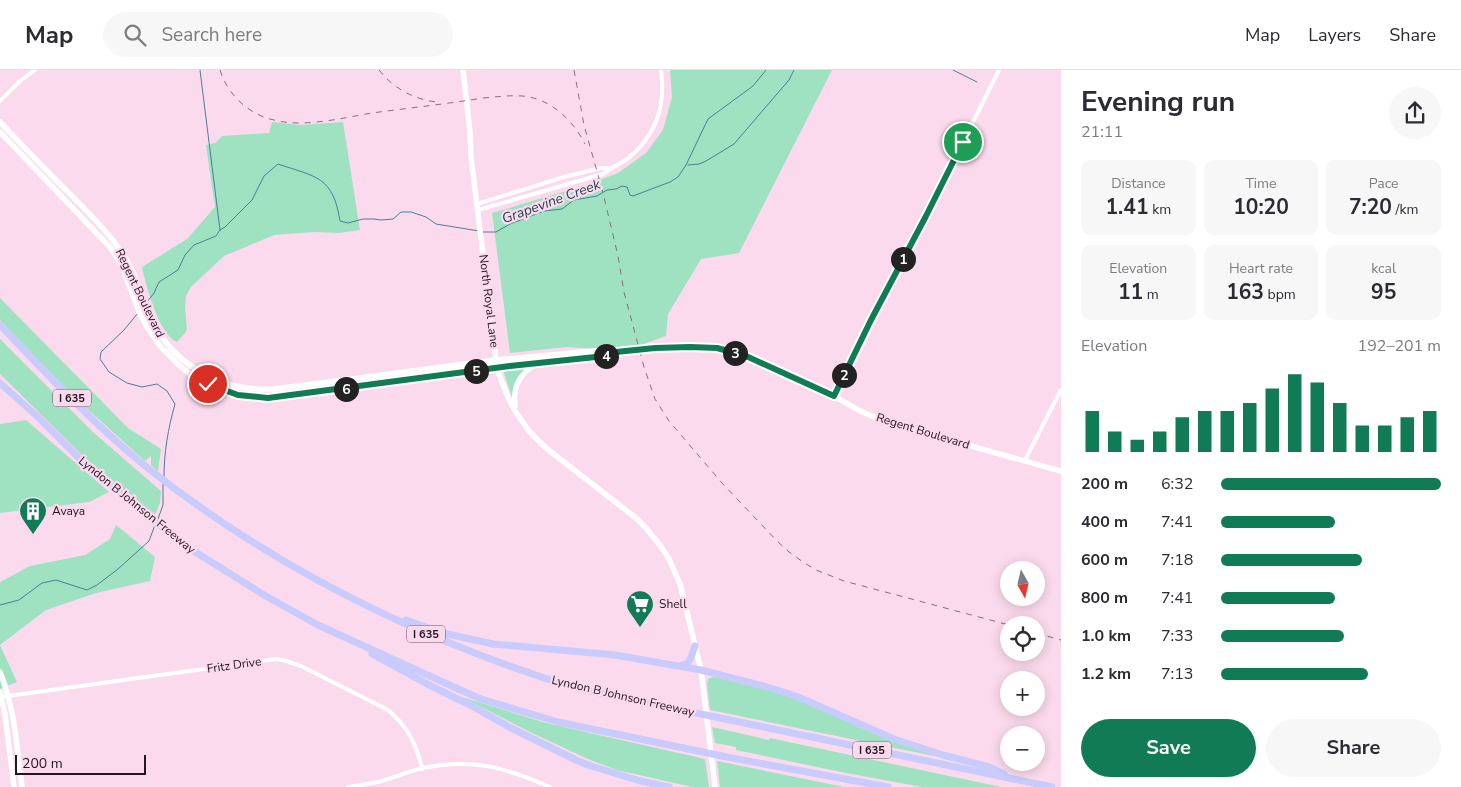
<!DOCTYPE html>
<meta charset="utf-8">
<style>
:root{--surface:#fff;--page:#f7f7f7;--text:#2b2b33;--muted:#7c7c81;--line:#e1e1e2;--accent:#117b56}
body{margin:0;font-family:"Nunito Sans",sans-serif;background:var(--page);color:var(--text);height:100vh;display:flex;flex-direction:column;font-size:19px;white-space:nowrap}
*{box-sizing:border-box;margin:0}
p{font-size:16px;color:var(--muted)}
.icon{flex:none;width:28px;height:28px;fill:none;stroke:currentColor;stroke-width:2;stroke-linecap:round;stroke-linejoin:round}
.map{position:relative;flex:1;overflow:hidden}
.drawer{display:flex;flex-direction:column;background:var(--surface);width:400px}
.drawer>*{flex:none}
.needle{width:32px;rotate:172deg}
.tools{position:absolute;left:1000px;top:491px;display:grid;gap:10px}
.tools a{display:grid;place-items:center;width:45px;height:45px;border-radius:50%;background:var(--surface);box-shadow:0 2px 12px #0003;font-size:25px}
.scale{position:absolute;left:15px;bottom:12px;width:131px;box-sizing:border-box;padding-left:5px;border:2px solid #271420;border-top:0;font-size:14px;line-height:18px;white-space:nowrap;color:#271420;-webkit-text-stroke:4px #fcdaed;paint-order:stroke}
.pin{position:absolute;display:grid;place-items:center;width:42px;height:42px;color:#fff;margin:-21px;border:2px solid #fff;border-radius:50%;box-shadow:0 1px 5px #0007}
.km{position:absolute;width:25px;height:25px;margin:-12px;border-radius:50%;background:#222;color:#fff;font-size:14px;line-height:25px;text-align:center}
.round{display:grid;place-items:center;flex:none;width:52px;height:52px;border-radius:26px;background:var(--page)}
.head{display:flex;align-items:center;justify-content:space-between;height:85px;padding:0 20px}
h1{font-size:28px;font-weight:700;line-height:38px}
.metrics{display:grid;grid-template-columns:repeat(3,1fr);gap:8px;height:85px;padding:5px 20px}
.metrics div{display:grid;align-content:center;border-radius:10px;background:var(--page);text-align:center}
.metrics b{font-size:21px;font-weight:700}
.metrics small{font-size:14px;font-weight:400}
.metrics p{font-size:14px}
.chart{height:140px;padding:10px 20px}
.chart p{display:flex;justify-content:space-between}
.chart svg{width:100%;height:90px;margin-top:5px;stroke:var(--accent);stroke-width:6}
.button{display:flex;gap:10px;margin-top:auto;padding:10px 20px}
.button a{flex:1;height:58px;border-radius:30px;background:var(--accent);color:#fff;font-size:20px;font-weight:700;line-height:58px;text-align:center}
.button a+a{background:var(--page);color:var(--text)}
ul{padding:0 20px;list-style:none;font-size:16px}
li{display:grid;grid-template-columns:80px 60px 1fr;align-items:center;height:38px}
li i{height:12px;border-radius:6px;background:var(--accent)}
header{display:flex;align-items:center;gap:30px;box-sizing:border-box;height:70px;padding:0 25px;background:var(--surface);border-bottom:1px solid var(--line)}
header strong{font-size:24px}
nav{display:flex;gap:28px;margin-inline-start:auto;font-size:18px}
.search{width:350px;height:45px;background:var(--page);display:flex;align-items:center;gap:12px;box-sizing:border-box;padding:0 18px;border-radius:28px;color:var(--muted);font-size:19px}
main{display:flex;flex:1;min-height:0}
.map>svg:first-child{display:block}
.green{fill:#9fe2c1}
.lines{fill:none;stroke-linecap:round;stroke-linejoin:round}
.stream{stroke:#4e7e95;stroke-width:1}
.street{stroke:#fff;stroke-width:4}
.secondary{stroke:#fff;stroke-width:5.5}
.highway{stroke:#c8cbfb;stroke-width:7}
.rail{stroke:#886e7e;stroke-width:1;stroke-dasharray:6 6;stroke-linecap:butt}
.route-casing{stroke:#fff;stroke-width:10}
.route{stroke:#117b56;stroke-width:6}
.labels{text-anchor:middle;stroke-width:4.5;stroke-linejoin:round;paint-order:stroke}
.shield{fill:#fcdaed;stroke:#674f5e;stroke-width:1}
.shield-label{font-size:11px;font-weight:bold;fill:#271420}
.street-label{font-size:12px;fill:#271420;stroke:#fcdaed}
.poi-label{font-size:12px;fill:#271420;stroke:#fcdaed;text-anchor:start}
.water-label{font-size:14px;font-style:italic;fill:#1f424e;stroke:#fcdaed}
</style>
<header>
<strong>Map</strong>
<div class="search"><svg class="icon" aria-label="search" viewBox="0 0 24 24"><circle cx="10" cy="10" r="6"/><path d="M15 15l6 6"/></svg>Search here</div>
<nav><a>Map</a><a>Layers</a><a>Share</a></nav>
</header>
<main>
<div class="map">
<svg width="1061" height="717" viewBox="0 0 1061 717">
<rect width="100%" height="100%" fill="#fcdaed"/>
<path class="green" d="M 670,0 L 832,0 L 739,183 L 701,189 L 668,244 L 666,266 L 624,281 L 567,277 L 510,283 L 492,143 L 586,115 L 618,103 L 646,83 L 663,60 L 672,27 Z
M 272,52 L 301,55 L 343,52 L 360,160 L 339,163 L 315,162 L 274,165 L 224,186 L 191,217 L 186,226 L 185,237 L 187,259 L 185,263 L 177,272 C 159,265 146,216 142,197 L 187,169 L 215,137 L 206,75 L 215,73 L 222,66 L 269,63 Z
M 0,228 L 128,358 L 161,379 L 158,401 L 151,395 L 151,386 L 145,391 L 73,326 L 0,250 Z
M 0,269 L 93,362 L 161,421 L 160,433 L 155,445 L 89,392 L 0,304 Z
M 524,297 L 526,298 L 514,314 L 512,327 L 503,300 Z
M 26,350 L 109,422 L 89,432 L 0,443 L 0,354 Z
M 116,455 L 155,487 L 150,511 L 96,523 L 46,540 L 0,575 L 0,512 L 30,496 L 85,485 L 110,469 Z
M 0,575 L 17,612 L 0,619 Z
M 713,607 L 759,617 L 787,625 L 935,684 L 934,686 L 710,640 L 707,614 L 708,609 Z
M 462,627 L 546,653 L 705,689 L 709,717 L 692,717 L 617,700 L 588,689 L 532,663 Z
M 712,657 L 769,670 L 770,668 L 1001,717 L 922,717 L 841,702 L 736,680 L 736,677 L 715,673 Z
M 717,691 L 844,717 L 720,717 Z"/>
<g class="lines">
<path class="stream" d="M 200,0 L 220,160
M 953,0 L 977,12
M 688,95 L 699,94 L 706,91 L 734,74 L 789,10 L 794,0
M 483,162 L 496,162 L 510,154 L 544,141 L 562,139 L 574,130 L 597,126 L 607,120 L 616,119 L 622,116 L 627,117 L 630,125 L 633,126 L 670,112 L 678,107 L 686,95 L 708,49 L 753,16 L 766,0
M 147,232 L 154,223 L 159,212 L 178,200 L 185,185 L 194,175 L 216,166 L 220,160 L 225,157 L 252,130 L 264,106 L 278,94 C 316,107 333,106 340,151 L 348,153 L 363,149 L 374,149 L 381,150 L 393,149 L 401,142 L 411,142 L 426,147 L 436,154 L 479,161
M 138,243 L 124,260 L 101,282 L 100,289 L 109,302 L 127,313 L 142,317 L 157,314 L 167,321 L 175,334 C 168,359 164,382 164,407
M 158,449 L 163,435 L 163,414
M 0,535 L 19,530 L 42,513 L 56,510 L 87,520 L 97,515 L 118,499 L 149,471 L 155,455"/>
<path class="street" d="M 0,31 L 20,11 L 35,0
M 477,134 L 564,107 L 601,98 L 609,98
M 478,140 L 603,104 C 610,98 618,95 626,90 C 656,66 666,37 661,0
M 834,326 L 871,250 L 926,146 L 999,0
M 1025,390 L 1061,320
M 1,627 L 276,589 L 283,590 L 301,596 L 388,640 C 408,657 416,673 422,699
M 348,717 C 359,715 371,714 382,711 C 396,707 409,701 423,698 C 474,688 504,697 550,717"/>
<path class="secondary" d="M 463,0 L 470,62 L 471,87 L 496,290 L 498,302 L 508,327 L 515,341 L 529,361 L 546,378 L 636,448 L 646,458 L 662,478 L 669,489 L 680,514 L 701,600 L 715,717
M 0,52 C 16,69 33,87 50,104 C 72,127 96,148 115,173 C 122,182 128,192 133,202 C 138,215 141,229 147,242 C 171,293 217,322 275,319 L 496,290 L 604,280 L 614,282
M 0,62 L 110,177 L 122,196 L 140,244 L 147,257 L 160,276 L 180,296 L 190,304 L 205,312 L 238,325 L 268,328 L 342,319 L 510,296 L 605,286 L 616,282 L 655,278 L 690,277 L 717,278 L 746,286 L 770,296 L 834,326 L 860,341 L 888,353 L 1061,401
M 515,336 C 513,317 519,304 536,294
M 0,602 C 15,639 17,678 22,717
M 0,622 L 5,644 L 14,717"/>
<path class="highway" d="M 0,255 C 47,304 95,356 149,399 C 276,499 422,571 576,618 L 1052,717
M 0,313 L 38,347 L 84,393 L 181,473 L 264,525 L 318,555 L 456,618 L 481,629 L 558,652 L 732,688 L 888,717
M 406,550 L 443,563 L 493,574 L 615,585 L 701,600 L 764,616 L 796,626 L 894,669 L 943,685 L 989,697 L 1004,704
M 372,584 L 429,615 L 472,636 L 509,657 L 576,690 L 588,695 L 640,711 L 669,717
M 680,596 C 692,594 691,585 695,576"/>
<path class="rail" d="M 220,0 C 227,24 249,45 274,50 C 303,58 342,48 372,43 C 409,38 446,34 483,28 C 496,27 509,25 522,26 C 550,28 573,50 585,74
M 379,0 C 393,18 413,29 436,32
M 574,0 L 584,55 L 603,123 L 618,186 L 624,222 L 644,297 L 655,329 L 669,351 L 722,413 L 777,471 L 789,482 L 803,492 L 816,500 L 844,511 L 1009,555
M 1036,563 L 1061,570"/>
</g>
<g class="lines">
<g class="route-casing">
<path id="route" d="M 208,314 L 238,325 L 268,328 L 510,296 L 605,286 L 616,282 L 655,278 L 690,277 L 717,278 L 746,286 L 834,326 L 871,250 L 926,146 L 963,72"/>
</g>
<use href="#route" class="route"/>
</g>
<defs>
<g id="building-pin" transform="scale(1.4375)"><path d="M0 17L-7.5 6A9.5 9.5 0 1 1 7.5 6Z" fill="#117b56" stroke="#fcdaed"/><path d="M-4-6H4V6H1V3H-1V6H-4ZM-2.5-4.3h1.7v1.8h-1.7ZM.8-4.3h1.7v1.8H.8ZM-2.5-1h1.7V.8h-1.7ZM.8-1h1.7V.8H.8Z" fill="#fff"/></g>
<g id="supermarket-pin" transform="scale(1.4375)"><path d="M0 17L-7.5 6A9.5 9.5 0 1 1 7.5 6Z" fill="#117b56" stroke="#fcdaed"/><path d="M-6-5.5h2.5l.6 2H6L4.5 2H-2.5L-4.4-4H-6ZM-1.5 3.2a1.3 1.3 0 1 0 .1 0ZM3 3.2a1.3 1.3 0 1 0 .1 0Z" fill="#fff"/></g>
</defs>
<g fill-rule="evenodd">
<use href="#building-pin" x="33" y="441"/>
<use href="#supermarket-pin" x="640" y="534"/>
</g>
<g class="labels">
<g class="shield">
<rect x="53" y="319.5" width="38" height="17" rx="4"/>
<rect x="407" y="555.5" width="38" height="17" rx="4"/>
<rect x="853" y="671.5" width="38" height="17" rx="4"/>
</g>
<g class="shield-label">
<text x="72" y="332">I 635</text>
<text x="426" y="568">I 635</text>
<text x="872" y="684">I 635</text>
</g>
<g class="street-label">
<text transform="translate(140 223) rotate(64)" y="4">Regent Boulevard</text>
<text transform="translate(489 231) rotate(83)" y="4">North Royal Lane</text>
<text transform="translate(923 361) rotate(17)" y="4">Regent Boulevard</text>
<text transform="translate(137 435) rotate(39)" y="4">Lyndon B Johnson Freeway</text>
<text transform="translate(234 595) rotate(-8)" y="4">Fritz Drive</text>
<text transform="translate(623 626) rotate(13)" y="4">Lyndon B Johnson Freeway</text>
</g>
<g class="poi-label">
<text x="52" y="445">Avaya</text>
<text x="659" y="538">Shell</text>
</g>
<g class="water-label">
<text transform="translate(551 131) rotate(-20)" y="5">Grapevine Creek</text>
</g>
</g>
</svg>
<div class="tools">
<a><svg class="needle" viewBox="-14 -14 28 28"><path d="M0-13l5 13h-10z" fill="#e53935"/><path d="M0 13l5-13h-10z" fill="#7c7c81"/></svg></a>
<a><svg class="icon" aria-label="locate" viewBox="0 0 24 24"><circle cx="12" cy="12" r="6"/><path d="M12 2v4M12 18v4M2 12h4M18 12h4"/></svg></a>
<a>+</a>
<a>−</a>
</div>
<div class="scale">200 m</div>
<div class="pin" style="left:963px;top:72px;background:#1e9e55"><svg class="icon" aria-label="arrive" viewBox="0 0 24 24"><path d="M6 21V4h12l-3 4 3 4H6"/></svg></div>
<div class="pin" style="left:208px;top:314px;background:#d93025"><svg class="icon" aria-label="check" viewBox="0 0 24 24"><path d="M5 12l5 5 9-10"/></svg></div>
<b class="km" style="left:903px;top:189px">1</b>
<b class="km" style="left:844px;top:305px">2</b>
<b class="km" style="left:735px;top:283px">3</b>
<b class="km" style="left:606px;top:286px">4</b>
<b class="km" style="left:476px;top:301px">5</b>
<b class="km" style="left:346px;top:319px">6</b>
</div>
<section class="drawer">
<div class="head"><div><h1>Evening run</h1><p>21:11</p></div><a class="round"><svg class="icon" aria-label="share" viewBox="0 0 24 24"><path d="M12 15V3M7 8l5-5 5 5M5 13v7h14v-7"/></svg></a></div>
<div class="metrics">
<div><p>Distance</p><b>1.41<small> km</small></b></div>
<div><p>Time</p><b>10:20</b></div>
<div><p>Pace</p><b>7:20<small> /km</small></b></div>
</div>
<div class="metrics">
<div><p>Elevation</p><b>11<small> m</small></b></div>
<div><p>Heart rate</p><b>163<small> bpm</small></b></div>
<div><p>kcal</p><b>95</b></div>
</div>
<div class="chart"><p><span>Elevation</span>192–201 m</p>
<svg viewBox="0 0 160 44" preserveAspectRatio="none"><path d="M5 44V24M15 44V34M25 44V38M35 44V34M45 44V27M55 44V24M65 44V24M75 44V20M85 44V13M95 44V6M105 44V10M115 44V20M125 44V31M135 44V31M145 44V27M155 44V24"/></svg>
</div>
<ul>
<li><b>200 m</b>6:32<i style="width:100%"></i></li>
<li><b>400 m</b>7:41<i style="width:52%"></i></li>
<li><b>600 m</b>7:18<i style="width:64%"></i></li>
<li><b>800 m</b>7:41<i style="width:52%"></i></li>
<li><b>1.0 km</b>7:33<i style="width:56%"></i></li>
<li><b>1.2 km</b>7:13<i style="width:67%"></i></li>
</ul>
<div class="button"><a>Save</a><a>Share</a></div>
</section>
</main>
